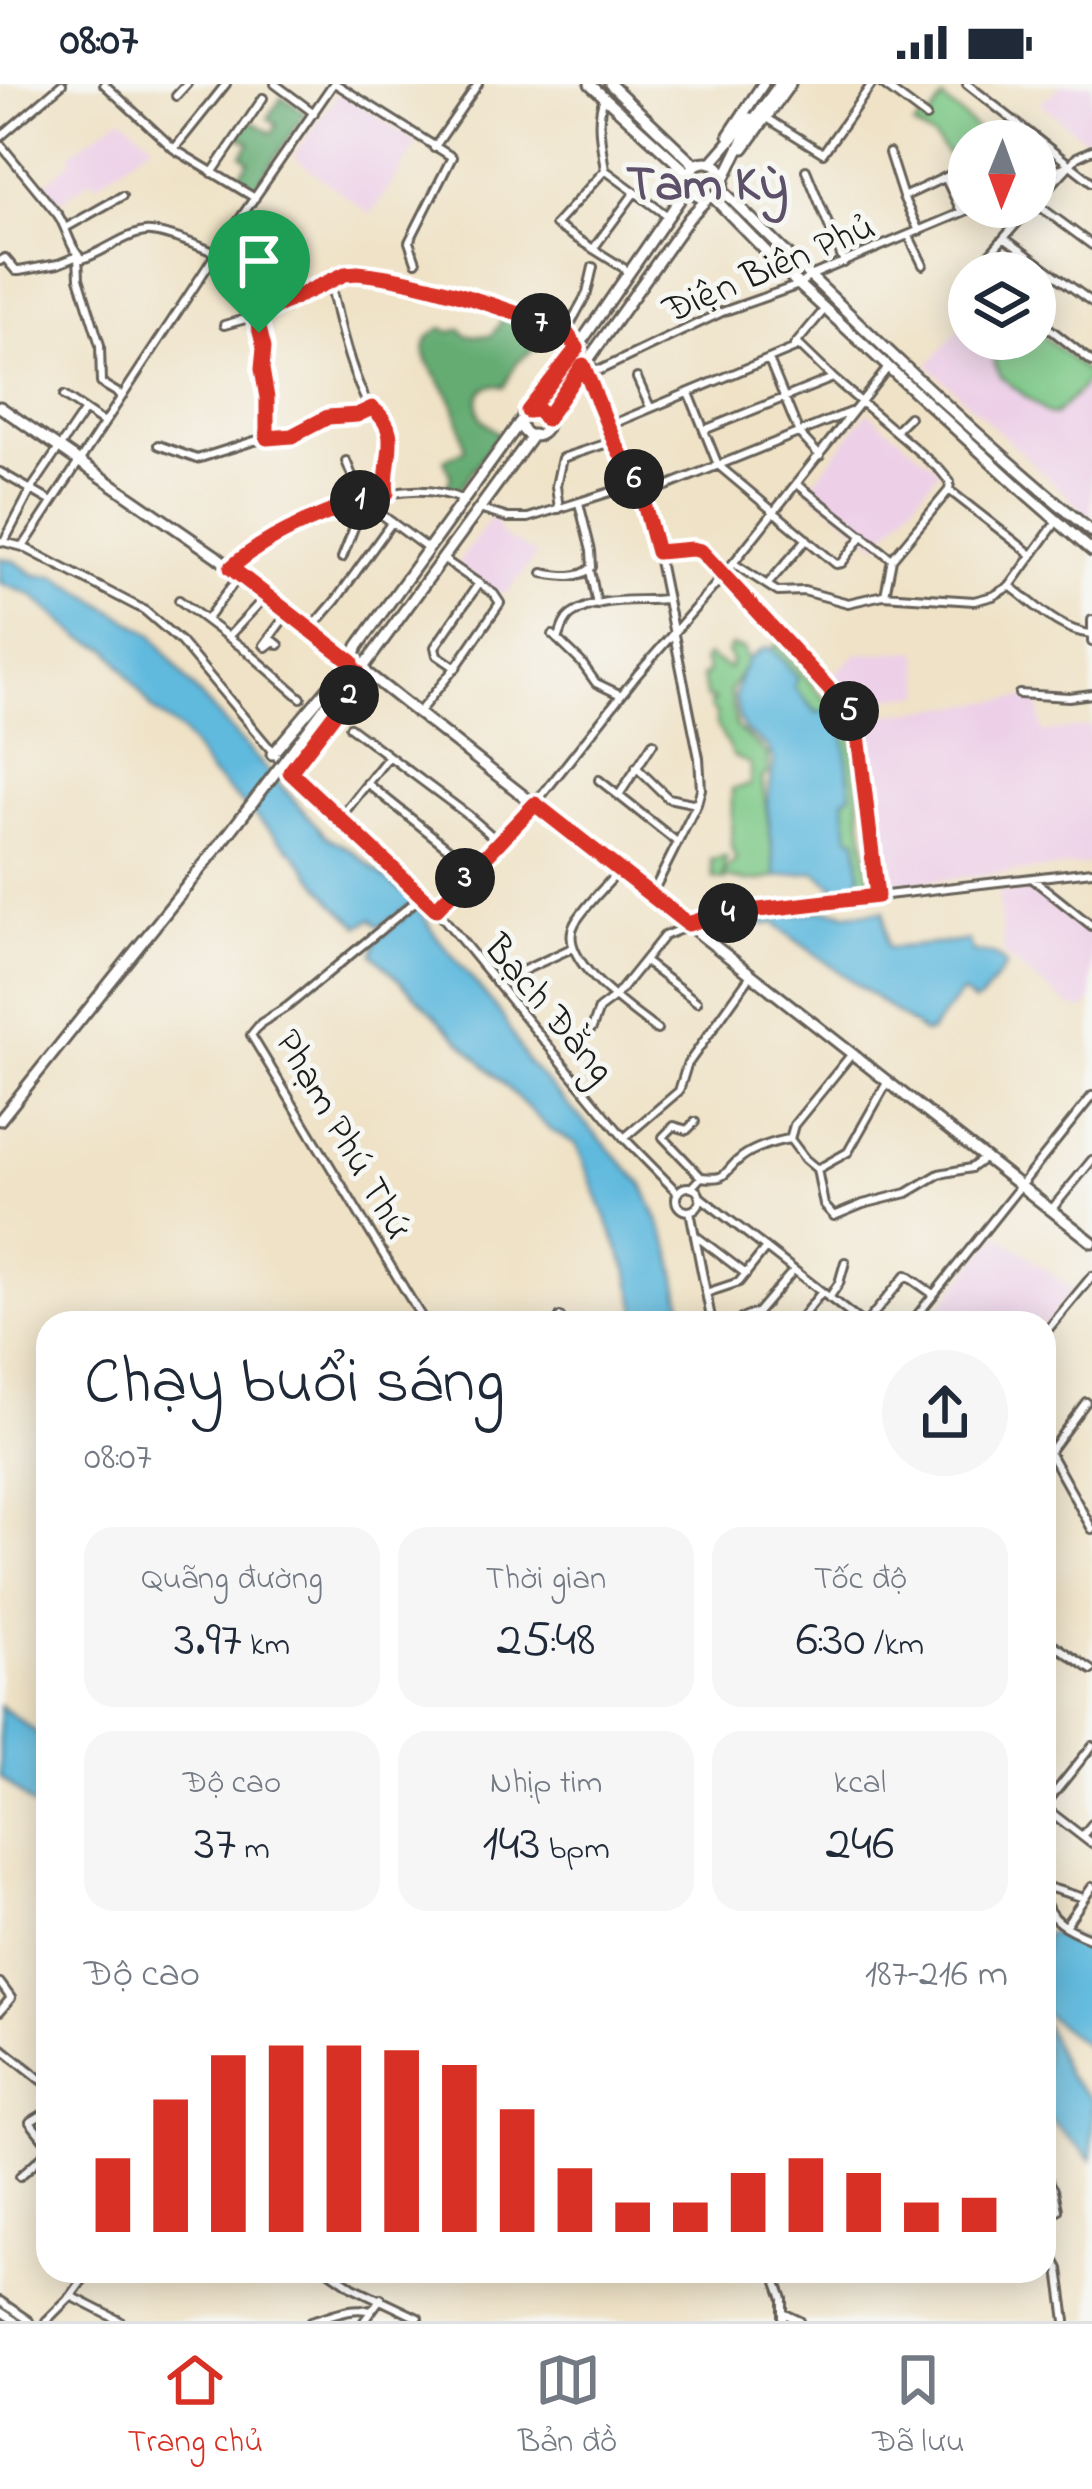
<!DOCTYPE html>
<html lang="vi">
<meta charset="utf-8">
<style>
:root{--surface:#fff;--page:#f6f6f7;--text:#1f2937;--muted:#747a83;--line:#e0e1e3;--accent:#d93025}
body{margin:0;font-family:"Indie Flower",sans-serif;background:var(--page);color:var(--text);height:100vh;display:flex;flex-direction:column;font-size:45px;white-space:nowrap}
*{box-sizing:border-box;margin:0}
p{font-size:39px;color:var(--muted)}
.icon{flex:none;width:66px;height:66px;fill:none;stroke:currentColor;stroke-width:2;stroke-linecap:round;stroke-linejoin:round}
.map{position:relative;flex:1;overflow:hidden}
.drawer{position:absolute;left:36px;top:1227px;width:1020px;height:972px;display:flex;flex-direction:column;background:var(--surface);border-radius:36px;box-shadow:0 6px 30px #0003}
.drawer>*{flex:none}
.needle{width:78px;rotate:181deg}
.controls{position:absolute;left:948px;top:36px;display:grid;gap:24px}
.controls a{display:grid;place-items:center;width:108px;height:108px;border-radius:50%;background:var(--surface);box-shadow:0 6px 30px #0003;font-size:60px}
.pin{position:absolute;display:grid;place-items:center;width:102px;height:102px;color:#fff;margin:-123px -51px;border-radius:50% 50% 50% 0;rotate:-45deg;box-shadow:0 0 12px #0007}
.pin .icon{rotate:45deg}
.km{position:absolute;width:60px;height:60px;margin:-30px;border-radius:50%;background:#222;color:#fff;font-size:33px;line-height:60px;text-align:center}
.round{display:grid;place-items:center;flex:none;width:126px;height:126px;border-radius:63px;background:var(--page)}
.head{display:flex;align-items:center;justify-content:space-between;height:204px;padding:0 48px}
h1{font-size:66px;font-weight:600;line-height:90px}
.stats{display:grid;grid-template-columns:repeat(3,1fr);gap:18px;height:204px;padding:12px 48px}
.stats div{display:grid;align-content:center;border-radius:30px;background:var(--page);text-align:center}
.stats b{font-size:51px;font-weight:600}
.stats small{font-size:33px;font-weight:400}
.stats p{font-size:33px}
.chart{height:336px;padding:24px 48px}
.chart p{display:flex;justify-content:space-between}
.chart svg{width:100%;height:216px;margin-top:12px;stroke:var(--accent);stroke-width:6}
.status{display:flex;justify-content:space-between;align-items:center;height:84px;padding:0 60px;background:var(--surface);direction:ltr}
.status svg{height:33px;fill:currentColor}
.tabs{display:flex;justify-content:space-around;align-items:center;height:168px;border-top:3px solid var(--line);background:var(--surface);font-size:33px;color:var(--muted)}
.tabs a{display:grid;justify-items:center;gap:6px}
.tabs .selected{color:var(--accent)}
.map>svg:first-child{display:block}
.built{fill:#edd0e8}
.green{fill:#7cc886;stroke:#4c7251;stroke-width:3}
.forest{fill:#65ac73;stroke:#406448;stroke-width:3}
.water{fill:#61bade;stroke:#3e6b7d;stroke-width:3}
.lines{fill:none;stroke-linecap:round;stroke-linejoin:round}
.minor-casing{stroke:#666158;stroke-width:12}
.major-casing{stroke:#666158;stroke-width:15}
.minor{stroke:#fff;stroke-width:6}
.major{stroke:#fff;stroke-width:9}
.major-bridge-casing{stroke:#666158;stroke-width:15;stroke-linecap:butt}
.major-bridge{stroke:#fff;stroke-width:9}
.route-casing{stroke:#fff;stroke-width:24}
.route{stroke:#d93025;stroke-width:15}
.labels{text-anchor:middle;stroke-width:10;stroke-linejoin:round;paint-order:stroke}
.street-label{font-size:39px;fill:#1c1c1c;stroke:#f6f6f2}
.district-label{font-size:51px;font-weight:bold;fill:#5d5069;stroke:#f6f6f2}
</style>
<div class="status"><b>08:07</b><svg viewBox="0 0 49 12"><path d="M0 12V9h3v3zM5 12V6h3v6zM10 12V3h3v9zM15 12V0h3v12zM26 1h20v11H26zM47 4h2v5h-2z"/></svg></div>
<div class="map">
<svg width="1092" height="2237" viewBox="0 0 1092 2237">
<rect width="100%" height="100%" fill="#f6f6f2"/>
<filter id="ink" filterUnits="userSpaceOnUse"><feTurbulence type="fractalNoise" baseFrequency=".00833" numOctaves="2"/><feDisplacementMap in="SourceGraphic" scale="24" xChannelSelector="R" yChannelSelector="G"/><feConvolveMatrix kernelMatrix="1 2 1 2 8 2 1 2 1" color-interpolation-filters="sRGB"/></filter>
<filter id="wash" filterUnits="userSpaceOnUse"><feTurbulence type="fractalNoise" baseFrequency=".004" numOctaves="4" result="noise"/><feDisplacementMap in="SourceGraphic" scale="48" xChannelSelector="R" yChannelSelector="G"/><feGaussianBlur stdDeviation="2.7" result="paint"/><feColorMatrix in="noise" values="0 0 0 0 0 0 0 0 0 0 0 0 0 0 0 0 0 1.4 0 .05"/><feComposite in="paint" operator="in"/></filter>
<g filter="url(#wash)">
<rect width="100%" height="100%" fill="#efe2c6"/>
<path class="built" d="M 1063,0 L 1092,0 L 1092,48 L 1084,55 L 1040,19 Z
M 340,8 L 418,59 L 371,131 L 293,72 Z
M 121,32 L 153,59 L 97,99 L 92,94 L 58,119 L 44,101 L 72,76 L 70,70 Z
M 969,234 L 969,255 L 1035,255 L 1035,243 L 1092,291 L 1092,435 L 928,281 Z
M 868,328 L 940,386 L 878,460 L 808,405 Z
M 494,430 L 500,449 L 510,458 L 515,458 L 537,471 L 507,509 L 496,510 L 461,483 L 459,477 Z
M 918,567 L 924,610 L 853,618 L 830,594 L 856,570 Z
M 1037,612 L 1043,648 L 1092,642 L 1092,780 L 887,801 L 884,797 L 867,633 Z
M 1024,807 L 1038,810 L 1092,851 L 1092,917 L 1083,926 L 1072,923 L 1004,872 L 998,808 Z
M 998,1149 L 1073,1206 L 1044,1243 L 1044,1239 L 928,1239 Z"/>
<path class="green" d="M 943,15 L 990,57 L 969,57 L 969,66 L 958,66 L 947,70 L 934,54 L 914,43 L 923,33 L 929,35 Z
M 1035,245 L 1090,291 L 1080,306 L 1055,331 L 1048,330 L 1000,292 L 994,278 L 1010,255 L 1035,255 Z
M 777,559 L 851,646 L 870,799 L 861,799 L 857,755 L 849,752 L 843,715 L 818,629 L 793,603 L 772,565 Z
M 731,562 L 744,566 L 747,578 L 730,607 L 736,643 L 768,671 L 768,690 L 762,694 L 776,793 C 758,798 743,799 725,793 L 725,796 L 713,794 L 711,776 L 726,773 L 724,790 L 736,775 L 731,763 L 732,705 L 750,701 L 750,680 L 733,672 L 716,640 L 716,629 L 711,625 L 710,619 L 714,619 L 713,615 L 706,614 L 702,592 L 707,590 L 707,583 L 703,577 L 707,572 L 729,585 L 731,577 L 727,568 Z"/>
<path class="forest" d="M 282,13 L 306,29 L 254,105 L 238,93 L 249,77 L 242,71 L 250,59 L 238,52 L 249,35 L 272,49 L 277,41 L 268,34 Z
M 500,231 L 513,234 L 515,232 L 535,242 L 532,258 L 542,259 L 517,278 L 504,303 C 480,295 472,319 482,335 C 485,339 496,347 499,350 L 457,408 L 447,401 L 451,393 L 444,376 L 465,365 C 462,349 459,333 452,317 C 441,293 402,263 442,244 L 451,248 L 461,245 L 466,251 L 491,252 L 501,238 Z"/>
<path class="water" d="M 0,474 L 15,477 L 35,491 L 56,492 L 153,551 L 187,597 L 326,752 L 351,766 L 413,817 L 438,854 L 501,930 L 528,979 L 642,1099 L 671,1166 L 686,1239 L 640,1239 L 629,1190 L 576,1060 L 549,1045 L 373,870 L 376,857 L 412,826 L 410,821 L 379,843 L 372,835 L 359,842 L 334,819 L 296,771 L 210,689 L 182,648 L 153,626 L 109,565 L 81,554 L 32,511 L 0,499 Z
M 765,564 L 772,565 L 798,594 L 794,603 L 817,629 L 827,626 L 844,650 L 851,710 L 844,715 L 849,752 L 857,754 L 861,799 L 836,804 L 816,788 L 776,793 L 767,721 L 774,676 L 768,664 L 745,646 L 739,636 L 735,612 L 741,589 L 749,574 Z
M 826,826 L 842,828 L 844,830 L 884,827 L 887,862 L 890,864 L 968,857 L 973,868 C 987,869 998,869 1006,882 L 980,916 L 974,919 L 964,910 L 959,911 L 931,947 L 924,949 L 778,843 L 777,839 L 723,844 L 723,839 Z
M 0,1622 L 48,1657 L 48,1735 L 0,1692 Z
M 1047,1849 L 1062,1850 L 1092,1861 L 1092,1967 L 1044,1929 L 1044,1850 Z
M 1044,1938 L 1067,1991 L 1092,2016 L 1092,2076 L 1044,2030 Z"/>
</g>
<g filter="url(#ink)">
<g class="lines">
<g class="minor-casing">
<path id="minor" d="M 104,0 L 174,65 L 255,114
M 275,0 L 314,29
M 336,0 L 452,73 L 409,158 L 416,178
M 882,0 L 926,33
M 967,0 L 1092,98
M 176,12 L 187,0
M 604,14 C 595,36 602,63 605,86
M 767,34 L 823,69 L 872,0
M 0,53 L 62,0
M 0,60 L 58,131 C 67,144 70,165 82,175 C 103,169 123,151 145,148 C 160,146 224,169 234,181 C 248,196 251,216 272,223 C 294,213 327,193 350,190 C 394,183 505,227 551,242 L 566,248 L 577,264
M 434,64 L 478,0
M 174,65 L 226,0
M 889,69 L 903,113 L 919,147
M 806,86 L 844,179
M 212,89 L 263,14
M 945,93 L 961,127
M 1035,96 L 1066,82
M 903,113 L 969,82
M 1035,119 L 1077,73 L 1092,66
M 1035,119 L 1092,161
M 67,143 L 122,112
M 909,152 L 923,181
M 1004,154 L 1092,218
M 593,165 L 635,108
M 0,177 L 5,174 L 16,187 L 19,187 L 58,180 L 78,172 L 79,194 L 100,261 L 101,299 L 121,311
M 630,188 L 555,141 L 605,86 L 669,133
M 980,189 L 976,186 L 1031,123
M 330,197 C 338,236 348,279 365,315 C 371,327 383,330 387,344 C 394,367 384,386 387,408
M 256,232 L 264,264 L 262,291 L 268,319 L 267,354
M 1035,233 L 1092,278
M 224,241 L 256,232 L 270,224
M 566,248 L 587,209 L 593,183
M 794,262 L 824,226
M 769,276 L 799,349 L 820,372
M 583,281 L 600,286 L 722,228 L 799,201 L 810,192 L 975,123
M 585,284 L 614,357 L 642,412 L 656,462 L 699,674 L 701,705 L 697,720 L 652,810
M 637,294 L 650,323
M 689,309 L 718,381 L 836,480 L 842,479 L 863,451
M 64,312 L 104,339
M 608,342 L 800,262 L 833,294
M 704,346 L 833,294 L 940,386 L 950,398 L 949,406
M 896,346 L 909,333
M 158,361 L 197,375 L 254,357 L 292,352 L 328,333 L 357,330 L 372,324
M 346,377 L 362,416 L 428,465
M 0,388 L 52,418
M 797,400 L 892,475
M 949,406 L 1032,471
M 642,412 L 850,328
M 479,425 L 508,434 L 528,434 L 636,400
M 559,425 L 556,402 L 562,374 L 614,357
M 0,457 L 23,463 L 144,526 L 181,558 L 282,679
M 4,458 L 32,404 L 85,326
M 23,463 L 217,168 L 333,0
M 657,468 L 692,465 L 701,467 L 856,634 L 877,812
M 342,474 L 355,441 L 357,417
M 733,479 L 778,508 L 804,507 L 848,519 L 883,511 L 974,517 L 993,512 L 1010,502 L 1057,437
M 231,484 C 255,462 282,450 311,437 C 360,417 411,393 464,416
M 590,486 L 597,521
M 543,489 C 560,492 579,496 592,483 L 591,467 L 579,419
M 767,501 L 807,455
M 1010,502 C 1035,520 1058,546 1091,550
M 885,511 L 892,475 L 949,406
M 179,516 L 248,568 L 301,614
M 206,536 L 240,491
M 1092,536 L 1092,558
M 311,545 L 336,516 L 392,438
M 553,551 L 581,578 L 596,599 L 621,611
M 228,553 L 266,512
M 558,556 C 561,548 563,537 571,531 C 597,512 636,518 666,515
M 266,563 L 264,561 L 287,530
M 266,563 L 274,557 L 279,561
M 456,584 L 437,571 L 435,563 L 479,499
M 1019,610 L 1069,613 L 1092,610
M 418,629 L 458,580 L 500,519 L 494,510 L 443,475
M 350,643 L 468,731 L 499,758
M 636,683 L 668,714 L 697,720
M 291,689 L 435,824 L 624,1054 L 678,1109
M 599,696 L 677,758
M 367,699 L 474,785
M 619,711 L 653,659
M 339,735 L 389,672
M 618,788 C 604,804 586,821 575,839 C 554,875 633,927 657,946
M 1034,796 L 1092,842
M 422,812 L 288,922 L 261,939 L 251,951 L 425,1239
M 436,825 L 535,720 L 637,591 L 723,492 L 887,285
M 644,877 L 697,918
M 496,899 L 572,864
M 592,944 L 599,925 L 615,913 L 664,852 L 716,831 L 1092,787
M 695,1038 L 687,1046 L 674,1042 L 663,1053 L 701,1093
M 624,1054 L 679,1007 L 687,981 L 751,891
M 790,1055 L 794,1041 L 851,971
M 818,1085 L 848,1068 L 888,997
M676 1115a12 12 0 1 1 24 0a12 12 0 1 1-24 0Z
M 691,1104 L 701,1093 C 731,1097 722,1087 742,1073 C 754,1064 776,1057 790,1055 L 805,1075 L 817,1085 L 824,1121 L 834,1132 L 863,1120 L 907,1109 L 939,1090 L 971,1084 L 986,1073
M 699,1112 L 862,1239
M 1051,1126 L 1092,1076
M 690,1127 L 712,1239
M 696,1152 L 746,1190
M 706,1209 L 739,1198 L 766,1164
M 829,1214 L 839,1199 L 845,1178
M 558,1239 L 560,1233
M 732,1239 L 758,1228 L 793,1187
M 797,1239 L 821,1209
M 866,1239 L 906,1191 L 933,1210
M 911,1239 L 1092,1012
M 1044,1250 L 1092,1192
M 1044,1367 L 1049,1368 L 1086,1318
M 1044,1376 L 1049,1368 L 1092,1445
M 1044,1554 L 1092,1586
M 1044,1722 L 1092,1662
M 1044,1723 L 1092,1760
M 1082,1752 L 1092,1740
M 1044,1802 L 1084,1814
M 1044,1811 C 1047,1837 1069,1846 1092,1855
M 1065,1842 L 1092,1803
M 0,1899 L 11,1914 L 0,1927
M 0,1963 L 48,2001
M 48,2027 L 30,2038 L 48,2061
M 1044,2089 L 1054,2106 L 1058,2126
M 20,2092 L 48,2067
M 1044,2158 L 1059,2185 L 1066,2237
M 330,2187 L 353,2203 L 418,2234 L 418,2237
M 773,2187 L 783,2215 L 783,2237
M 71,2212 L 120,2237
M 0,2217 L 29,2237
M 0,2227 L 15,2237
M 783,2229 L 800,2237
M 46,2237 L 71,2212 L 89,2187
M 311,2237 C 330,2232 352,2221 371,2227
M 364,2237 L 381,2214"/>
</g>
<g class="major-casing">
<path id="major" d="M 590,0 L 689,90
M 610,0 L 695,81
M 729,51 L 763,0
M 744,64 L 790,0
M688 96a18 18 0 1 1 36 0a18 18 0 1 1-36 0Z
M 711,79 L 750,34
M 725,93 L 752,38 L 780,0
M 722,106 C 842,224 962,341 1092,448
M 713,113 L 799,201 L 1024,408 L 1092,467
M 0,323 L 216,472 L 352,578 L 353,586 L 357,588 L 363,586 L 1092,1158
M521 339a13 13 0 1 1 26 0a13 13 0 1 1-26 0Z
M 528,327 L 577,264 L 689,102
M 546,335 L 689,134 L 707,115
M 352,577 L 358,562 L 520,338
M 365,581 L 533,351
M 295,663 L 339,604
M 272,670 L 338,592 L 351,582
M 290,688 L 351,608 L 359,588
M 0,1036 L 230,748"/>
</g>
<use href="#minor" class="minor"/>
<use href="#major" class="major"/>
<g class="major-bridge-casing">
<path id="major-bridge" d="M 230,748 L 295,663"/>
</g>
<use href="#major-bridge" class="major-bridge"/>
</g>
</g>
<g class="lines" filter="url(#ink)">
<g class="route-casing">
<path id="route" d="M 358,189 C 423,195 505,224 566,248 L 577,264 L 528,327 L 538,326 L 546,335 L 583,281 L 614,357 L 642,412 L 657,468 L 692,465 L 701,467 L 856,634 L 877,812 L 716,831 L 688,840 L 535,720 L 436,825 L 290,688 L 351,608 L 358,588 L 353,586 L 352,578 L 343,571 L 231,484 C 268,449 338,423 387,409 C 382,376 405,349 372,324 L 357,331 L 328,333 L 292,352 L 267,354 L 267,314 L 262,285 L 264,264 L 256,232 L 345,190 Z"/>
</g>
<use href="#route" class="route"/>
</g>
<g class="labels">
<g class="street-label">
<text transform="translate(768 182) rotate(-23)" y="14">Điện Biên Phủ</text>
<text transform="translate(551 923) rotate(50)" y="14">Bạch Đằng</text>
<text transform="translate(345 1049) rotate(60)" y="14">Phạm Phú Thứ</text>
</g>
<g class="district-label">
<text x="707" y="115">Tam Kỳ</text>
</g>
</g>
</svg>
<div class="controls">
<a><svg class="needle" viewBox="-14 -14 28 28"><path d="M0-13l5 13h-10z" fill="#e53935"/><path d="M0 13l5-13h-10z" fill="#747a83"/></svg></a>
<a><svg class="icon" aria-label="layers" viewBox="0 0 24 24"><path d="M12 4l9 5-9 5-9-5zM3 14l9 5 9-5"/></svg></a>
</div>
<div class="pin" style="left:259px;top:249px;background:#1e9e55"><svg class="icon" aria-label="arrive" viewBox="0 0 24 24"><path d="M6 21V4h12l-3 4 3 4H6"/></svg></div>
<b class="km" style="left:360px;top:416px">1</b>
<b class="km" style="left:349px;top:611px">2</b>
<b class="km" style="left:465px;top:794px">3</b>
<b class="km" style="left:728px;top:829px">4</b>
<b class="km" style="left:849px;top:627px">5</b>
<b class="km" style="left:634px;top:395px">6</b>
<b class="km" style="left:541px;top:239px">7</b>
<section class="drawer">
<div class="head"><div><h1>Chạy buổi sáng</h1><p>08:07</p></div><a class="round"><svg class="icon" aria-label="share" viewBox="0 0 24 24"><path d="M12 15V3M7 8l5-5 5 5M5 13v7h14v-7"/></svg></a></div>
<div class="stats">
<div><p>Quãng đường</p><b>3.97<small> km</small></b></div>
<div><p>Thời gian</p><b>25:48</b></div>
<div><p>Tốc độ</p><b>6:30<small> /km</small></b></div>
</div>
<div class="stats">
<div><p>Độ cao</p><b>37<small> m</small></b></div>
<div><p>Nhịp tim</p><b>143<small> bpm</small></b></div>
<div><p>kcal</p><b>246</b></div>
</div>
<div class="chart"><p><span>Độ cao</span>187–216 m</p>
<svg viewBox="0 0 160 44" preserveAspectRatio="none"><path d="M5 44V29M15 44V17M25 44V8M35 44V6M45 44V6M55 44V7M65 44V10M75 44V19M85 44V31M95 44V38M105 44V38M115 44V32M125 44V29M135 44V32M145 44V38M155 44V37"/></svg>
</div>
</section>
</div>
<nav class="tabs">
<a class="selected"><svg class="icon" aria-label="home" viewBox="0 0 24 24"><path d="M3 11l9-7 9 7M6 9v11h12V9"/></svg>Trang chủ</a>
<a><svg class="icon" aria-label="map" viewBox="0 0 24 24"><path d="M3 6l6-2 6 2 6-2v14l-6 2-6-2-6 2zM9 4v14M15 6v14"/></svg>Bản đồ</a>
<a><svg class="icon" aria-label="saved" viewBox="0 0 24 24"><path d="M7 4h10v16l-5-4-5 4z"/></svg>Đã lưu</a>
</nav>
